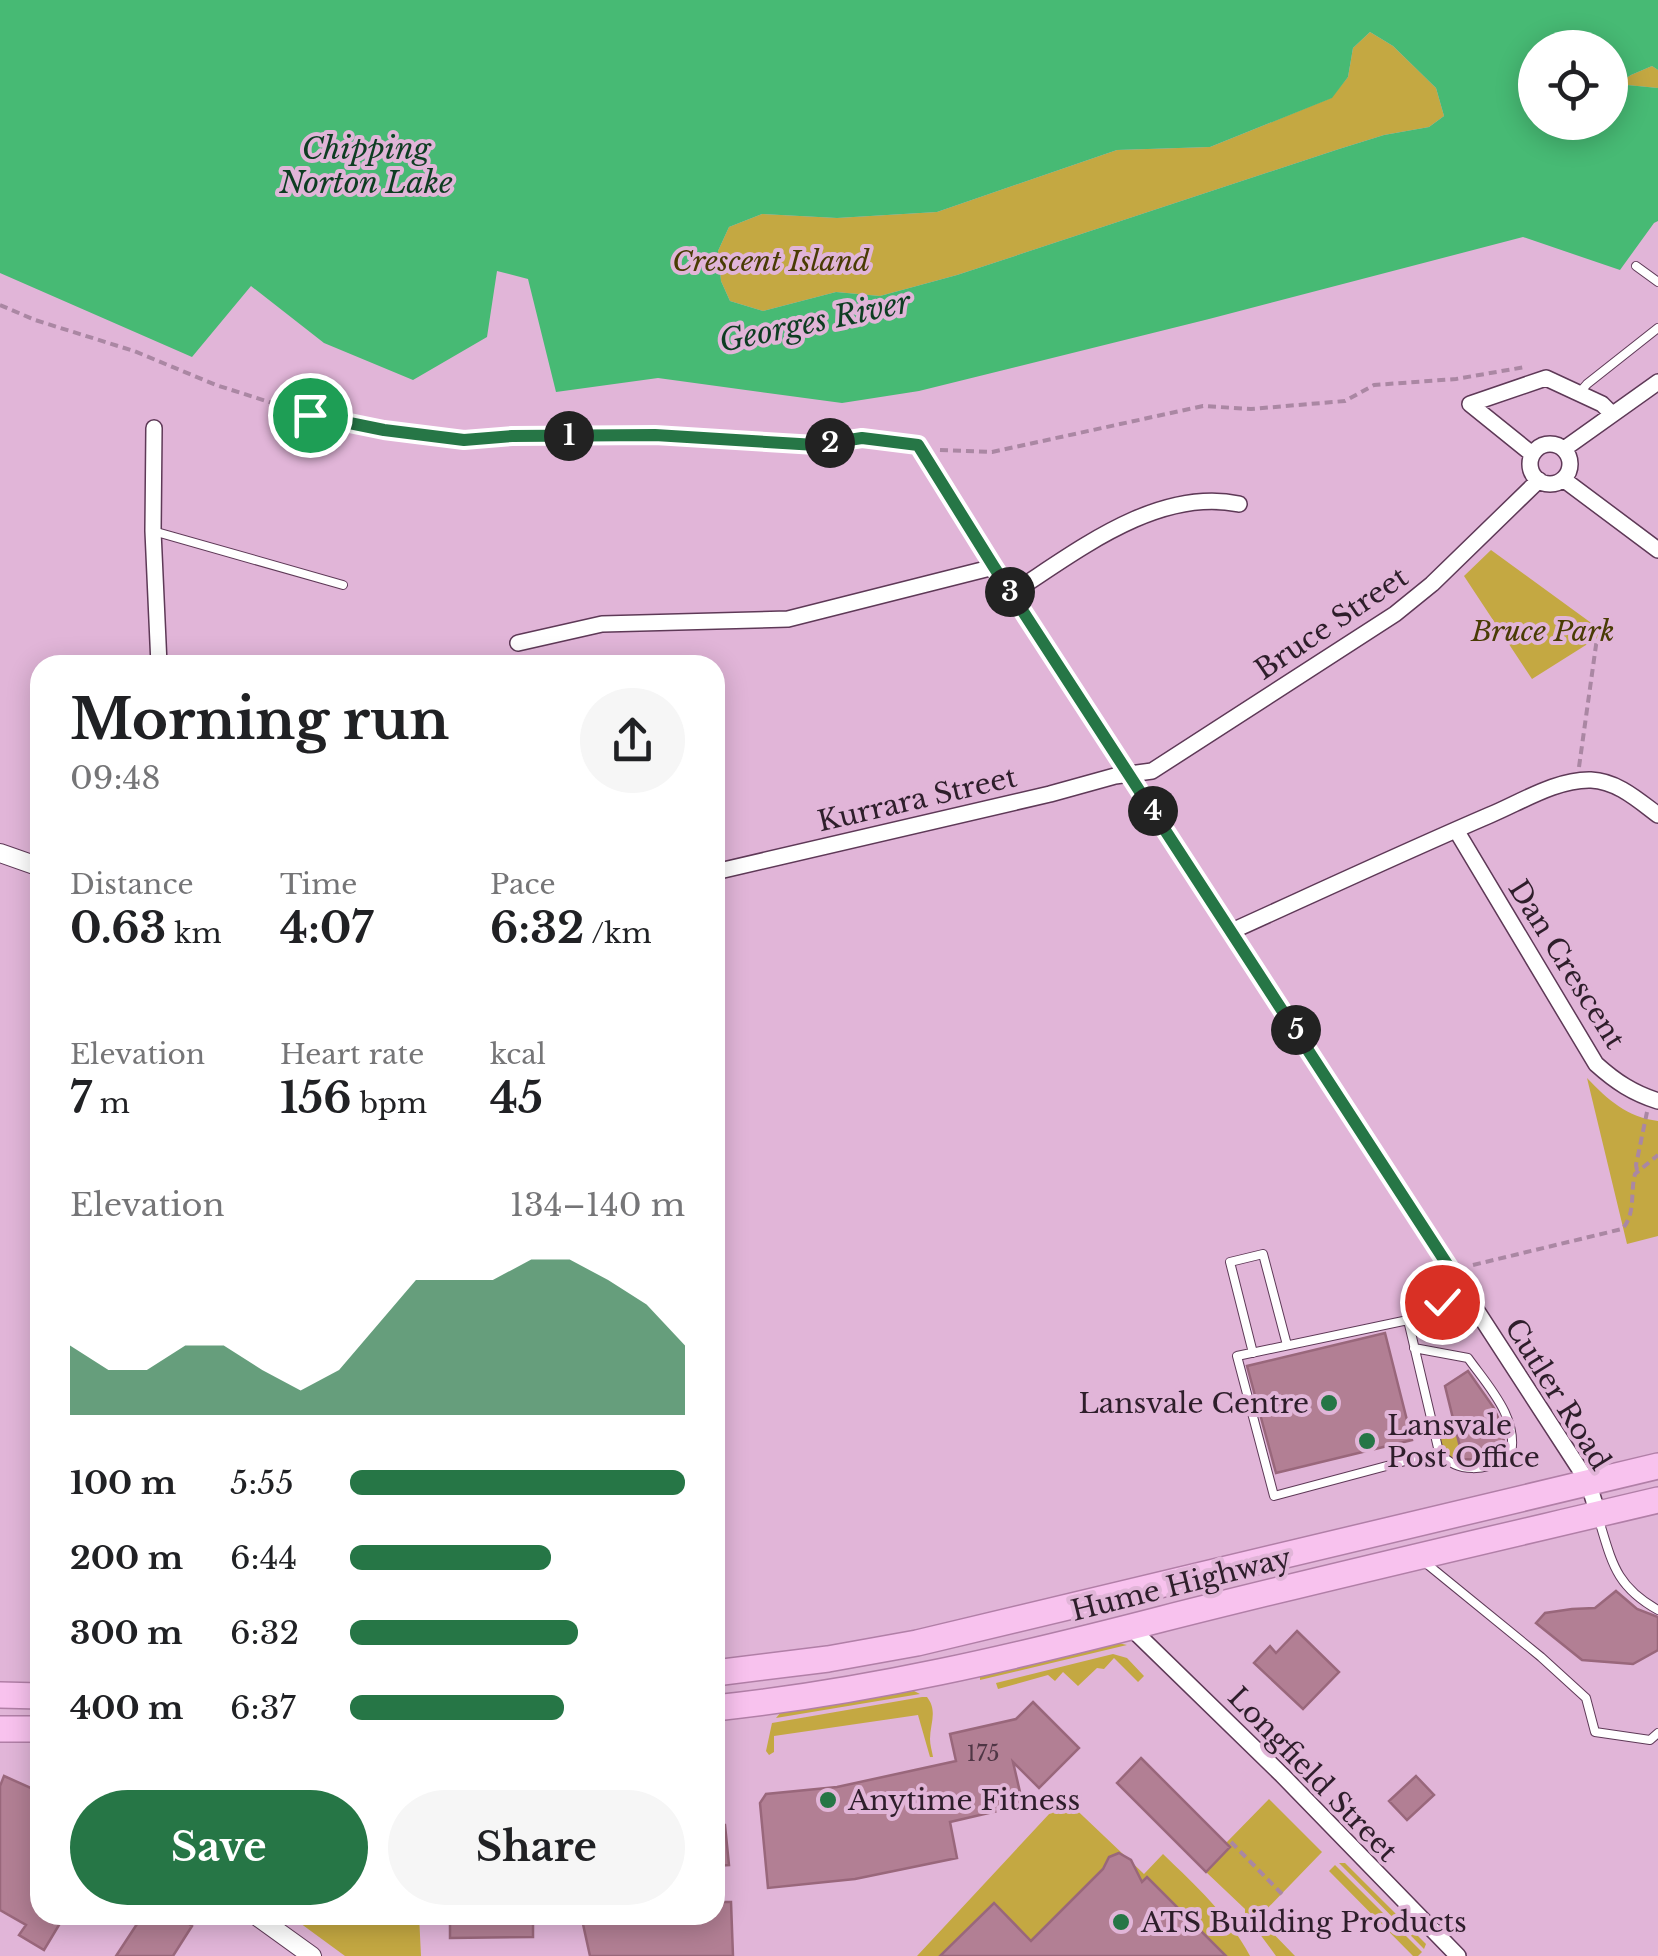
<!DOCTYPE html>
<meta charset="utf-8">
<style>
:root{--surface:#fff;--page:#f6f6f6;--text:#202124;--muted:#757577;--accent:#267646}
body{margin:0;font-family:"Libre Baskerville",serif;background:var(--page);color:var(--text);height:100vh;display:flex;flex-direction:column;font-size:38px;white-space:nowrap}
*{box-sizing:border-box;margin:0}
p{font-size:32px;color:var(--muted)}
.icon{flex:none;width:55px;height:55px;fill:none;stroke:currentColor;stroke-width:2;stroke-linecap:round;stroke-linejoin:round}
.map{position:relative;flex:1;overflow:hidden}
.side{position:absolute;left:30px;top:655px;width:695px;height:1270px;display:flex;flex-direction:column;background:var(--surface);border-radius:30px;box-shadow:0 5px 25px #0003}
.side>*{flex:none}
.fabs{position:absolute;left:1518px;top:30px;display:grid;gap:20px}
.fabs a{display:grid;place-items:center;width:110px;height:110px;border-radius:50%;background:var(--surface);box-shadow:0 5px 25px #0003;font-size:50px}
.pin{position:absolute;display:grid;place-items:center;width:85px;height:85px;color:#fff;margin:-42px;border:5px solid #fff;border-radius:50%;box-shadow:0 2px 10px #0007}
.km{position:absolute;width:50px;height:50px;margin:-25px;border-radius:50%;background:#222;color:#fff;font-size:28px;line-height:50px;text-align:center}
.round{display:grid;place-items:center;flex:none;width:105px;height:105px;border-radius:52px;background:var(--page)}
.summary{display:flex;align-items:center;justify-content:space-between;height:170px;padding:0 40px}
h1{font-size:55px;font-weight:800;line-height:75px}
.metrics{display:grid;grid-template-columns:repeat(3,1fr);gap:15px;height:170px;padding:10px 40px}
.metrics div{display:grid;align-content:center}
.metrics b{font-size:42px;font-weight:800}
.metrics small{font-size:28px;font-weight:400}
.metrics p{font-size:28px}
.chart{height:280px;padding:20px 40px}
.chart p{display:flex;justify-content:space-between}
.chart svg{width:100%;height:180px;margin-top:10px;fill:var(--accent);opacity:.7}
.primary-button{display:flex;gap:20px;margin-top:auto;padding:20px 40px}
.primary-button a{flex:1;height:115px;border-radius:60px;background:var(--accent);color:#fff;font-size:40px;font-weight:800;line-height:115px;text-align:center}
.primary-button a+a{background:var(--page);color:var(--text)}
ul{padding:0 40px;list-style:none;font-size:32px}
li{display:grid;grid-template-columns:160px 120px 1fr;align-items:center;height:75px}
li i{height:25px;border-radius:12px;background:var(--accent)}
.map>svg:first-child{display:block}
.green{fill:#c4a842}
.water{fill:#47ba74;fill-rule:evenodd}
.building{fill:#b27f94;stroke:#99677b;stroke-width:2.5}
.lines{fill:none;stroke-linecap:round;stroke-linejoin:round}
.service-casing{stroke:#5e3957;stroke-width:10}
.minor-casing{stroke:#5e3957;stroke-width:18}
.tertiary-casing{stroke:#5e3957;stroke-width:20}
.trunk-casing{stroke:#b17fa7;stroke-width:28}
.path{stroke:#aa87a3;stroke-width:4;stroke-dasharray:8 5;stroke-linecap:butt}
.service{stroke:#fff;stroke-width:8}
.minor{stroke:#fff;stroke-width:15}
.tertiary{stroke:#fff;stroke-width:18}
.trunk{stroke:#f8c2ee;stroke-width:25}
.route-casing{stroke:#fff;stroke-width:20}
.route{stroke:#267646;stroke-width:12}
.poi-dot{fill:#267646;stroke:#e1b5d8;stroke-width:4}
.labels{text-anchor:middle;stroke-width:8;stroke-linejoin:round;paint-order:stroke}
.number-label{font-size:22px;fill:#4f3645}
.park-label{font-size:28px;font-style:italic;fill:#493b04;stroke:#e1b5d8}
.street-label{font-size:28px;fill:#2e1e2b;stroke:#e1b5d8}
.poi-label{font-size:28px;fill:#2e1e2b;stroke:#e1b5d8;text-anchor:start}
.water-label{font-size:30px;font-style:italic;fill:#0e3d22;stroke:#e1b5d8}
</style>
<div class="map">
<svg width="1658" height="1956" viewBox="0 0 1658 1956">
<rect width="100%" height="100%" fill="#e1b5d8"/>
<path class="green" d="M 1370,32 L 1393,46 L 1436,88 L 1444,116 L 1429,127 L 1384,135 L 1339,149 L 957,275 L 880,296 L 836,292 L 763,311 L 730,301 L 721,281 L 718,251 L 729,227 L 762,214 L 837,218 L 937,212 L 1117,150 L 1210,147 L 1331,98 L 1348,77 L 1353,48 Z
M 1652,66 L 1658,70 L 1658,88 L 1616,84 L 1631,75 Z
M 1491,550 L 1605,633 L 1532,679 L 1464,576 Z
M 1587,1078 C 1608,1100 1627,1117 1658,1121 L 1658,1236 L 1627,1244 Z
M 1454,1425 L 1464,1465 L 1445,1457 L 1438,1430 Z
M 1118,1643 L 1127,1645 L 980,1680 L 980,1676 Z
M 1113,1654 L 1127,1658 L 1144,1676 L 1138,1682 L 1114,1658 L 1104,1669 L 1097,1668 L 1078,1686 L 1063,1672 L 1055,1681 L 1048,1675 L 998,1689 L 996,1683 Z
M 914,1691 L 920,1694 L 776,1718 L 781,1712 Z
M 922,1697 L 927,1697 C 938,1711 930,1724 930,1739 C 930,1745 932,1751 933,1757 L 930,1757 L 918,1715 L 774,1736 L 774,1752 L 769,1755 L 766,1751 L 772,1723 Z
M 1064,1798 L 1144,1874 L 1163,1854 C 1196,1886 1229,1916 1250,1956 L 1226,1956 L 1147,1877 L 1125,1899 L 1099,1873 L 1031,1941 L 993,1903 L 940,1956 L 917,1956 Z
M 1269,1799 L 1322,1852 L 1258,1918 L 1295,1956 L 1276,1956 L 1245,1914 L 1245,1909 L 1206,1872 L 1230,1847 L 1226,1843 Z
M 1339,1863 L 1345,1863 L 1426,1944 L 1424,1949 Z
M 1335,1865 L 1422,1952 L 1418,1956 L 1413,1956 L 1329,1871 Z
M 289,1915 L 419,1915 L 421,1956 L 345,1956 Z"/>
<path class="water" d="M 0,0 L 1658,0 L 1658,70 L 1652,66 L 1631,75 L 1617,84 L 1658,88 L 1658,221 L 1654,223 L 1620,270 L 1523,237 L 1209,319 L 919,391 L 842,403 L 658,378 L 556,392 L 528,279 L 497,271 L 487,337 L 413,380 L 324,343 L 251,286 L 192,357 L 0,273 ZM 1370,32 L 1393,46 L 1436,88 L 1444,116 L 1429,127 L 1384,135 L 1339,149 L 957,275 L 880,296 L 836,292 L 763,311 L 730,301 L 721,281 L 718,251 L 729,227 L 762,214 L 837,218 L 937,212 L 1117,150 L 1210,147 L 1332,98 L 1348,77 L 1353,48 ZM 1535,48 L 1610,48 L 1610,122 L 1535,122 Z"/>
<path class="building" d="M 1385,1333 L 1412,1440 L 1276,1473 L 1247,1366 Z
M 1468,1371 L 1494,1408 L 1504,1432 L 1503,1453 L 1481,1460 L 1463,1459 L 1445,1386 Z
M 1616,1591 L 1637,1609 L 1658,1617 L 1658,1650 L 1633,1664 L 1582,1660 L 1536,1623 L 1545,1613 L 1572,1609 L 1595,1608 Z
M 1297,1631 L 1339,1672 L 1303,1709 L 1254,1663 L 1270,1646 L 1276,1653 Z
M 1033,1702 L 1079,1748 L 1039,1788 L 1013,1762 L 1023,1805 L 950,1822 L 957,1858 L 855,1879 L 768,1888 L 760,1803 L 766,1794 L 837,1787 L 956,1761 L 950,1734 L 1016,1719 Z
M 1141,1758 L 1230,1847 L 1206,1872 L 1117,1783 Z
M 4,1776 L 40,1792 L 40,1915 L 65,1915 L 44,1950 L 19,1935 L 26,1925 L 0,1910 L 0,1786 Z
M 1416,1776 L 1434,1795 L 1407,1820 L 1389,1801 Z
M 715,1825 L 725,1825 L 729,1865 L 715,1866 Z
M 1119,1853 L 1131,1860 L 1142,1882 L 1147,1877 L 1226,1956 L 940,1956 L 994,1903 L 1031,1941 L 1103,1869 L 1109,1857 Z
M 715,1902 L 731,1902 L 733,1956 L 590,1956 L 581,1915 L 715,1915 Z
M 123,1915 L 176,1915 L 192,1926 L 173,1956 L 116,1956 L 137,1924 Z
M 450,1915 L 529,1915 L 529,1918 L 533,1918 L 533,1937 L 450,1938 Z"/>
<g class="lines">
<g class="service-casing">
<path id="service" d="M 1636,266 L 1658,282
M 1580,392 L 1587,384 L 1658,328
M 153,531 L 343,585
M 1408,1320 L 1439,1452 L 1274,1496 L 1237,1356 L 1408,1320 L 1463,1290
M 1414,1348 L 1468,1358 C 1488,1386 1521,1420 1510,1458 C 1486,1470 1458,1475 1439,1452
M 1253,1353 L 1230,1262 L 1263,1254 L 1287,1345
M 1598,1517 C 1612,1562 1615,1586 1658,1610
M 1422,1560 L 1541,1657 L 1586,1698 L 1595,1732 L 1650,1740 L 1658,1733"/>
</g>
<g class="minor-casing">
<path id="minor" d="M 154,428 L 153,531 L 159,665
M1530 464a20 20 0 1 1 40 0a20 20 0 1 1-40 0Z
M 918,445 L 994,567 L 1588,1482 L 1598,1514
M 1564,449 L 1658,382
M 1532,454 L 1470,404 L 1546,378 L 1602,404 L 1611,413
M 1563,479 L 1658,550
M 1012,593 C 1076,552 1157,487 1239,504
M 518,643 L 602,624 L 788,619 L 994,567
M 1456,830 L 1596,1064 C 1616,1082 1633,1093 1658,1101
M 715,872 L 1050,794 L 1115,776 L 1152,771 L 1395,614 L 1432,584 L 1539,480
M 1232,931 C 1318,892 1404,852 1490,815 C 1521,802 1557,779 1591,780 C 1617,781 1638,800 1658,815
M 1131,1628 L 1282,1775 L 1458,1956"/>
</g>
<g class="tertiary-casing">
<path id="tertiary" d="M 0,853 L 40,867
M 255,1915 L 312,1956"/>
</g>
<g class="trunk-casing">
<path id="trunk" d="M 715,1673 L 828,1659 L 917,1643 L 1658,1466
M 0,1695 L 40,1696
M 715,1708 C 867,1692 1015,1657 1162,1619 C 1327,1577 1493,1539 1658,1500
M 0,1729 L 40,1729"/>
</g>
<path class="path" d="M 0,305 L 35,320 L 134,351 L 216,385 L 310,415 L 384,430 L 463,440 L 512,436 L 655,435 L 816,445 L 862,438 L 902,443
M 940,450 L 992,452 L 1203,406 L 1251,409 L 1345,401 L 1374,385 L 1456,379 L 1525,367
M 1579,767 L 1597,638
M 1637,1170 L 1636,1165 L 1647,1112
M 1473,1265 L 1622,1229 C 1636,1215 1630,1192 1635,1174 L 1658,1155
M 1231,1842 L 1282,1894"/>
<use href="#service" class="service"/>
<use href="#minor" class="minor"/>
<use href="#tertiary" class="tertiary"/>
<use href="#trunk" class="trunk"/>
</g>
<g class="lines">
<g class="route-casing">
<path id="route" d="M 310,415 L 384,430 L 464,440 L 512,436 L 655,435 L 816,445 L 862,438 L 918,445 L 994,567 L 1456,1278 L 1463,1290 L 1442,1302"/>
</g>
<use href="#route" class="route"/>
</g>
<g class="poi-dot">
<circle cx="1329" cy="1403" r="10"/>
<circle cx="1367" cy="1441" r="10"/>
<circle cx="828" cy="1800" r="10"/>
<circle cx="1121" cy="1922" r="10"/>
</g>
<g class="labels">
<g class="number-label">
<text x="983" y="1761">175</text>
</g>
<g class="park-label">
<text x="771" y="271">Crescent Island</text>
<text x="1543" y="641">Bruce Park</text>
</g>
<g class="street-label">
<text transform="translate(1331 623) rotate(-34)" y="10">Bruce Street</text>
<text transform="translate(917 799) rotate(-13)" y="10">Kurrara Street</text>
<text transform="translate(1567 964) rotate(58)" y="10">Dan Crescent</text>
<text transform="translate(1558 1394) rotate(58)" y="10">Cutler Road</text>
<text transform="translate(1181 1584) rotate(-14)" y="10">Hume Highway</text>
<text transform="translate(1313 1774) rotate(46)" y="10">Longfield Street</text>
</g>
<g class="poi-label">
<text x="1309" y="1413" text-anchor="end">Lansvale Centre</text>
<text x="1387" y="1435">Lansvale<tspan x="1387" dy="32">Post Office</tspan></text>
<text x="848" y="1810">Anytime Fitness</text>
<text x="1141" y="1932">ATS Building Products</text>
</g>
<g class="water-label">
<text x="366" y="159">Chipping<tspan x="366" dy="34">Norton Lake</tspan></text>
<text transform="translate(815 322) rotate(-12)" y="10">Georges River</text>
</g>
</g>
</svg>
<div class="fabs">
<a><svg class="icon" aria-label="locate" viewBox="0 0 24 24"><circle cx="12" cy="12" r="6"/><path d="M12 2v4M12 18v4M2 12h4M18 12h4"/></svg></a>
</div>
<div class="pin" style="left:310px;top:415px;background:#1e9e55"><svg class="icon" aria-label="arrive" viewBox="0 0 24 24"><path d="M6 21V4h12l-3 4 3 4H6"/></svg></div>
<div class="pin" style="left:1442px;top:1302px;background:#d93025"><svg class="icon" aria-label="check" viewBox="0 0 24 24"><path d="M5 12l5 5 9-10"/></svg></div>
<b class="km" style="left:569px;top:436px">1</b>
<b class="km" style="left:830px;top:443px">2</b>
<b class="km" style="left:1010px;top:592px">3</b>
<b class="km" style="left:1153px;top:811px">4</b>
<b class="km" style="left:1296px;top:1030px">5</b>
<section class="side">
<div class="summary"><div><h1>Morning run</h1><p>09:48</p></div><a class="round"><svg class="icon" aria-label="share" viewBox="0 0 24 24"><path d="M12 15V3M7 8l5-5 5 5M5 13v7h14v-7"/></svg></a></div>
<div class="metrics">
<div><p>Distance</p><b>0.63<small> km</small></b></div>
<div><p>Time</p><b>4:07</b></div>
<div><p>Pace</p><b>6:32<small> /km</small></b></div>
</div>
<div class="metrics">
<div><p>Elevation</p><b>7<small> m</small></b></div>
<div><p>Heart rate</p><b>156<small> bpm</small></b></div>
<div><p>kcal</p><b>45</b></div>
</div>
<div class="chart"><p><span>Elevation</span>134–140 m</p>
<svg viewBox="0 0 160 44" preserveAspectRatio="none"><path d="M0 44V27L10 33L20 33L30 27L40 27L50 33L60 38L70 33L80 22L90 11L100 11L110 11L120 6L130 6L140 11L150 17L160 27V44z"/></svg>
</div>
<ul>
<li><b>100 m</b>5:55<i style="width:100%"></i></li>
<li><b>200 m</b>6:44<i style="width:60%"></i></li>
<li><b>300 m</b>6:32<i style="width:68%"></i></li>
<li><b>400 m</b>6:37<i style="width:64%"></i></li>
</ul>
<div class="primary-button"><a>Save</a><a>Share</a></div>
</section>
</div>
